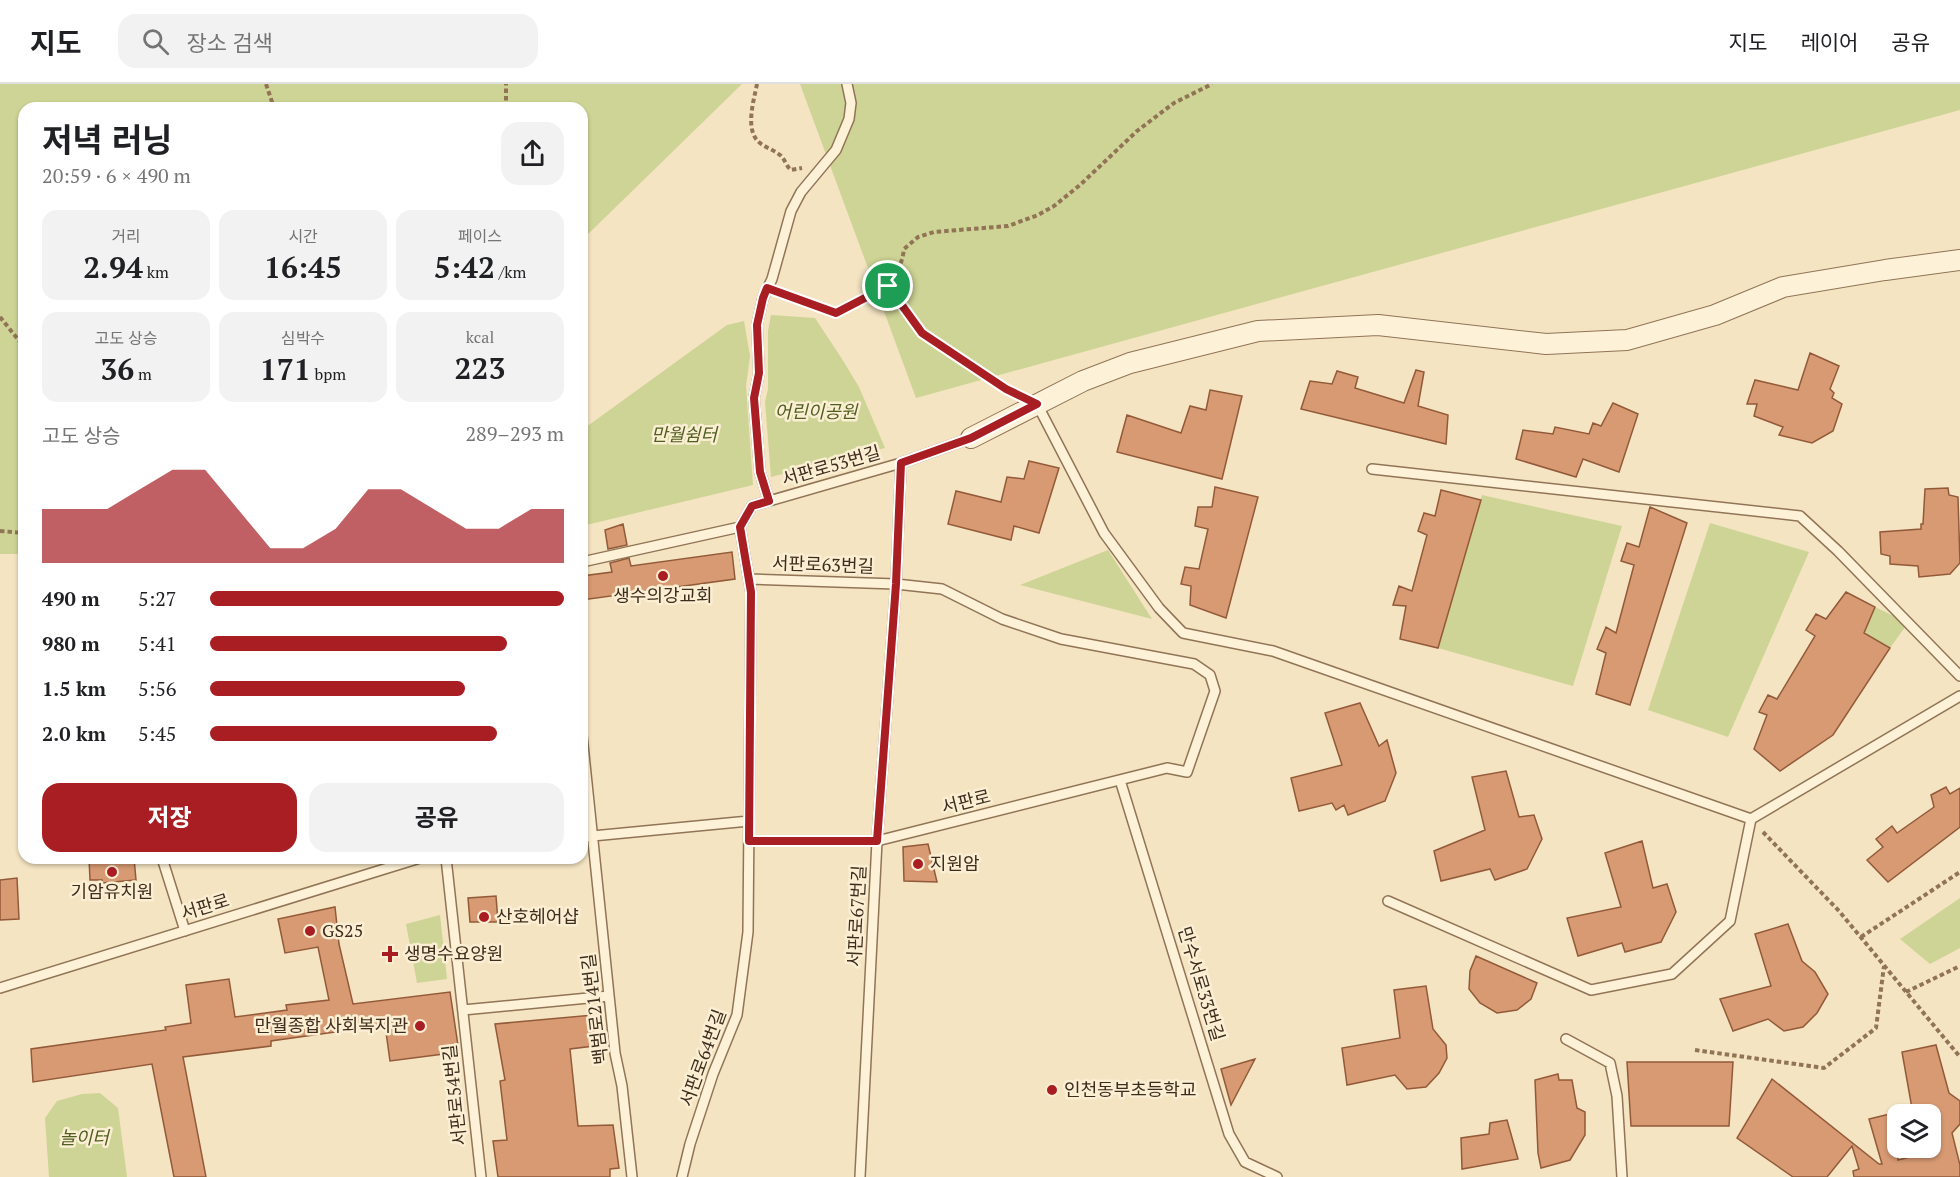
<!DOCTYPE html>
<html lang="ko">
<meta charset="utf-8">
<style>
:root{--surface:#fff;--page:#f2f2f2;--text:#202124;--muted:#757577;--line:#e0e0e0;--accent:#a81e23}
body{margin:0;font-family:"PT Serif","Noto Sans KR",serif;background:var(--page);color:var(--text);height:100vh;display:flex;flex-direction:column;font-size:22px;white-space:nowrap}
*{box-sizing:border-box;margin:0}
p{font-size:20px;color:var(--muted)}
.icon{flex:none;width:33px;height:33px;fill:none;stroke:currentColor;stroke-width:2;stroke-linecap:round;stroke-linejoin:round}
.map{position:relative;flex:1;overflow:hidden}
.details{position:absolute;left:18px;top:18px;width:570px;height:762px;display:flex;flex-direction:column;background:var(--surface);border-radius:18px;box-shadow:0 2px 4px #0004}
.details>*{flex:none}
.tools{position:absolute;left:1887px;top:1020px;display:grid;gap:12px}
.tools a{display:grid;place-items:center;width:54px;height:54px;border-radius:12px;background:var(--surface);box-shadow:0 2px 4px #0004;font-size:30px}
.pin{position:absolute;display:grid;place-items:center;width:51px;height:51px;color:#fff;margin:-26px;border:3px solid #fff;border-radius:50%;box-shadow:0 2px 6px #0007}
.round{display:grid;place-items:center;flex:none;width:63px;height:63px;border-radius:18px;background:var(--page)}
.headline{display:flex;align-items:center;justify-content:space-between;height:102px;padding:0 24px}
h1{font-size:33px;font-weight:700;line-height:45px}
.stats{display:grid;grid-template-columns:repeat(3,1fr);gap:9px;height:102px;padding:6px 24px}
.stats div{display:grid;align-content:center;border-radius:15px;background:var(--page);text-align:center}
.stats b{font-size:30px;font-weight:700}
.stats small{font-size:16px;font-weight:400}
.stats p{font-size:16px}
.chart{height:168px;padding:12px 24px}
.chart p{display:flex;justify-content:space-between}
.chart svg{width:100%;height:108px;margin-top:6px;fill:var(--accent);opacity:.7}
.action{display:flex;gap:12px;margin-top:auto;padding:12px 24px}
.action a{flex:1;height:69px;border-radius:18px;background:var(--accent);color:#fff;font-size:24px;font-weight:700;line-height:69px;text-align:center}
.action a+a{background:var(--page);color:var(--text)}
ul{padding:0 24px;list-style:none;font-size:20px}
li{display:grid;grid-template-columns:96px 72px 1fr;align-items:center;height:45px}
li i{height:15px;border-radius:8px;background:var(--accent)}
header{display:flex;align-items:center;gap:36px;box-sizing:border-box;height:84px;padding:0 30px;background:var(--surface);border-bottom:2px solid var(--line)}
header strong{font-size:28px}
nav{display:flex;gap:33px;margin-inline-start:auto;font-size:21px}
.search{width:420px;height:54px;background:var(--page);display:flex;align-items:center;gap:15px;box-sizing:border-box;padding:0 21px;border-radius:18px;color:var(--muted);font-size:22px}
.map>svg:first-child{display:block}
.green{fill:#ced495}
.building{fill:#d79a73;stroke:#935a39;stroke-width:1.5}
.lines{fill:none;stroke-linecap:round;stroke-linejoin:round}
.lane-casing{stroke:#917456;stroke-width:12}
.street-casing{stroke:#917456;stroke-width:22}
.path{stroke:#917456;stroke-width:4;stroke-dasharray:4.5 3;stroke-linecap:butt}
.lane{stroke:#fdf1d7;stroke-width:9}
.street{stroke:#fdf1d7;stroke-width:20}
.route-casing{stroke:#fff;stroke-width:12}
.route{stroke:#a81e23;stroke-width:8}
.poi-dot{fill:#a81e23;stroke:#faeed3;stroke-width:2}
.labels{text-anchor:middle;stroke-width:5;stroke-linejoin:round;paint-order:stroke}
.park-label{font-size:18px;font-style:italic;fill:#505e20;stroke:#faeed3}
.street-label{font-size:18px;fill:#3f2c1d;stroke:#faeed3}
.poi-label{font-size:18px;fill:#3f2c1d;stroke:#faeed3;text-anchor:start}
</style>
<header>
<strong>지도</strong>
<div class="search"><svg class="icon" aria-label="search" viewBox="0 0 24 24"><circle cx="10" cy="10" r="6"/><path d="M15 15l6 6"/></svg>장소 검색</div>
<nav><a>지도</a><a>레이어</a><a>공유</a></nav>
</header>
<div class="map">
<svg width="1960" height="1093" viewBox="0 0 1960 1093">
<rect width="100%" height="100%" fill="#f4e4c2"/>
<path class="green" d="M 0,0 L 742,0 L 582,156 L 582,24 L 24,24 L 24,470 L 0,470 Z
M 800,0 L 1960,0 L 1960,26 L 916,314 Z
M 771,231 L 815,234 L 842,275 L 859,303 L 885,364 L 771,393 L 765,318 L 768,305 L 768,247 Z
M 744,237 L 750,272 L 746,302 L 753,401 L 582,442 L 582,346 L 727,241 Z
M 1482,411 L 1622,442 L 1573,602 L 1438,564 Z
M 1710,439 L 1809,468 L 1728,653 L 1648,626 Z
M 1108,466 L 1152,535 L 1020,501 Z
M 1875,523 L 1908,539 L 1890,564 L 1864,549 Z
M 1960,814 L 1960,864 L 1930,880 L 1900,855 Z
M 440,831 L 447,895 L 417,899 L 406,840 Z
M 100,1009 L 118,1024 L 127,1093 L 49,1093 L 45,1034 L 57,1017 L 82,1010 Z"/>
<path class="building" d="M 1810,269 L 1839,282 L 1830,305 L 1834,309 L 1832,314 L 1842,320 L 1833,347 L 1812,359 L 1779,351 L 1783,343 L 1754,332 L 1757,320 L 1747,320 L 1755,296 L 1798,306 Z
M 1416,286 L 1424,288 L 1418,322 L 1448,331 L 1446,360 L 1301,325 L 1310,297 L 1332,300 L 1337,287 L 1358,293 L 1355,304 L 1404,319 Z
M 1210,306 L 1242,312 L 1222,395 L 1117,368 L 1127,331 L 1181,349 L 1190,322 L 1206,326 Z
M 1613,319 L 1638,330 L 1619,388 L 1583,375 L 1576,393 L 1516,375 L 1523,346 L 1553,350 L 1555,343 L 1589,350 L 1593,339 L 1601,342 Z
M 1029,377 L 1059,384 L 1039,449 L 1014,442 L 1011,456 L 948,440 L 956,407 L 1001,418 L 1007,393 L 1024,395 Z
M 1215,403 L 1258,413 L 1226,534 L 1190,521 L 1191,502 L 1181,500 L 1185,483 L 1199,485 L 1208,445 L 1195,442 L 1198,423 L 1212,423 Z
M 1948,404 L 1949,411 L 1958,413 L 1960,479 L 1950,490 L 1919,493 L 1918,482 L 1890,480 L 1890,472 L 1881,470 L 1880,448 L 1921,445 L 1921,440 L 1923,440 L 1925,405 Z
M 1441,406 L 1481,416 L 1438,564 L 1400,555 L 1406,522 L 1393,521 L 1399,502 L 1412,507 L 1427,451 L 1418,447 L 1424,429 L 1435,432 Z
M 1650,423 L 1687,439 L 1630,621 L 1596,610 L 1606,569 L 1597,565 L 1606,543 L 1616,549 L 1634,481 L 1621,477 L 1627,459 L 1639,463 Z
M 623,440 L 627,461 L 608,465 L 605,446 Z
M 732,468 L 735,495 L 582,516 L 582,492 L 612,488 L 610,479 L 629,474 L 631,482 Z
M 1846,508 L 1875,523 L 1864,549 L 1890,564 L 1833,651 L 1780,687 L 1754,665 L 1767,631 L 1759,628 L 1768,611 L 1777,615 L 1815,552 L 1806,546 L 1816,530 L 1826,535 Z
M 1360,619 L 1379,662 L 1387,656 L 1396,689 L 1385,717 L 1348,731 L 1344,721 L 1336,726 L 1332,719 L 1299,727 L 1291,694 L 1342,681 L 1325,629 Z
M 1506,687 L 1519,733 L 1534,731 L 1542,755 L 1527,785 L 1495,796 L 1490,785 L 1441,797 L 1434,767 L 1485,746 L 1472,693 Z
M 1946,703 L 1950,710 L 1960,704 L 1960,743 L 1888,798 L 1867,776 L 1883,763 L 1876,755 L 1892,742 L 1897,749 L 1934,723 L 1931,711 Z
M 1642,757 L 1653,804 L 1667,800 L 1676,828 L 1661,858 L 1625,868 L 1622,859 L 1578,872 L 1567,834 L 1621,823 L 1605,769 Z
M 928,760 L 937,798 L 904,797 L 903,763 Z
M 89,774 L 134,774 L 136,796 L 102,799 L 102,796 L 90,796 Z
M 17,794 L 19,835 L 0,836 L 0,796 Z
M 496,812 L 498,838 L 470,838 L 468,814 Z
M 335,823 L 339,860 L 353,920 L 450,908 L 459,968 L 390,977 L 385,941 L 271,957 L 271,962 L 183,973 L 206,1093 L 174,1093 L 152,980 L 33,998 L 31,965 L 166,946 L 165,943 L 191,939 L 186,901 L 229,895 L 235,933 L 287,926 L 286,921 L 329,916 L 318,863 L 285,869 L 278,835 Z
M 1788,840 L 1802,877 L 1815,888 L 1828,910 L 1817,929 L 1803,943 L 1784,947 L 1768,935 L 1733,947 L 1720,915 L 1771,902 L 1755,850 Z
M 1476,872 L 1537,899 L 1531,915 L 1517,926 L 1497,929 L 1480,919 L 1469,905 L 1470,887 Z
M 1426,902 L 1433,945 L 1446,961 L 1447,974 L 1439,989 L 1426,1003 L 1407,1005 L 1395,991 L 1347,1001 L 1342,964 L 1400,954 L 1394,906 Z
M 593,931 L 594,962 L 570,965 L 578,1042 L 613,1041 L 619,1084 L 610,1085 L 610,1093 L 498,1093 L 493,1057 L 507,1056 L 500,997 L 505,996 L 495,940 Z
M 1936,961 L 1949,1009 L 1960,1017 L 1960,1040 L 1952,1049 L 1960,1081 L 1960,1093 L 1854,1093 L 1853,1087 L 1859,1085 L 1852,1062 L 1827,1093 L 1793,1093 L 1737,1054 L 1772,995 L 1879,1080 L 1882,1080 L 1869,1035 L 1898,1028 L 1898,1076 L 1930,1068 L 1930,1030 L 1913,1030 L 1902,968 Z
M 1255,975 L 1231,1021 L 1221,985 Z
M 1627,978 L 1733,978 L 1729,1042 L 1631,1042 Z
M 1558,990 L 1559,996 L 1572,996 L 1577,1024 L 1585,1028 L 1585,1051 L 1570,1076 L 1541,1084 L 1538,1069 L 1535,996 Z
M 1507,1036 L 1518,1075 L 1462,1085 L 1461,1054 L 1489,1050 L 1490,1039 Z"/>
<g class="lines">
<g class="lane-casing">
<path id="lane" d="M 1037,320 L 1104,449 L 1159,524 L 1183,549 L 1273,567 L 1751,735 L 1960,612
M 1372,385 L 1800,432 L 1838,467 L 1960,592
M 769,417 L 760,388 L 754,314 L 759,289 L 757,241 L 763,214 L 772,195 L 791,127 L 801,108 L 836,66 L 849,35 L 851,19 L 847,0
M 582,478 L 740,443 L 752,422 L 901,379 L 971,354
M 749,495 L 896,500 L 942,505 L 1002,535 L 1061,555 L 1194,580 L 1210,591 L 1215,607 L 1187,688 L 1167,684 L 877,757 L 749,757
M 582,651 L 615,969 L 622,1002 L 632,1093
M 1120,696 L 1229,1050 L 1245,1078 L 1277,1093
M 582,753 L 749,737
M 162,774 L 185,847
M 446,774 L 481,1093
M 1388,817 L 1591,906 L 1672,890 L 1730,837 L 1751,735
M 0,904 L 420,774
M 463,926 L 609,912
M 1566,955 L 1610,979 L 1617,1012 L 1622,1093
M 682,1093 L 690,1060 L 713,990 L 737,931 L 748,848 L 751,508 L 740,443
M 860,1093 L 877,757 L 896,500 L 901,379"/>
</g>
<g class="street-casing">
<path id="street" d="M 971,354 L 1083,297 L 1130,279 L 1258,247 L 1378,241 L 1546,260 L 1627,256 L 1715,231 L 1783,203 L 1885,186 L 1960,176"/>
</g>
<path class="path" d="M 266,0 L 274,24
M 757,0 C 754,16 744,47 760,59 C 766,64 774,66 780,71 C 785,75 786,82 791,86 L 802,84
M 506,24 L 506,0
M 887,202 L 922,248 L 1016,310
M 781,209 L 836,229 C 867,213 899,205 904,165 L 918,153 L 934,148 L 1008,142 L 1038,131 L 1054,122 L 1080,101 L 1137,47 L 1174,19 L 1212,0
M 0,233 L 24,263
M 0,447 L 24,449
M 1763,748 L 1839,827 L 1960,973
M 1861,853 L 1960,788
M 1906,908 L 1960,882
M 1695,966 L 1824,984 L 1876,944 L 1884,882"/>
<use href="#lane" class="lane"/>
<use href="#street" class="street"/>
</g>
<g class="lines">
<g class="route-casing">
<path id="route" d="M 888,202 L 922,249 L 1006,305 L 1037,320 L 971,354 L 901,379 L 896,500 L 877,757 L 749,757 L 751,508 L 740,443 L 752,422 L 769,417 L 760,388 L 754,314 L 759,289 L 757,241 L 763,214 L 767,204 L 836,229 Z"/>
</g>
<use href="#route" class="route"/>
</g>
<g class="poi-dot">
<circle cx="663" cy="492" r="6"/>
<circle cx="918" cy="780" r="6"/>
<circle cx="112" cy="788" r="6"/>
<circle cx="484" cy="833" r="6"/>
<circle cx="310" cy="847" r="6"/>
<path d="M387 861h6v6h6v6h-6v6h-6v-6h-6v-6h6z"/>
<circle cx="420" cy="942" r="6"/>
<circle cx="1052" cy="1006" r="6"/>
</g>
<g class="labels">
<g class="park-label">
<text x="816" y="334">어린이공원</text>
<text x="684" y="357">만월쉼터</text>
<text x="84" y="1060">놀이터</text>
</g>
<g class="street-label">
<text transform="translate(831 382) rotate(-16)" y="6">서판로53번길</text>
<text transform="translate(823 481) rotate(2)" y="6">서판로63번길</text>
<text transform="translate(966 718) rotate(-14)" y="6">서판로</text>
<text transform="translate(205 823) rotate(-17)" y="6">서판로</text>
<text transform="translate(857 832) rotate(-87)" y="6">서판로67번길</text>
<text transform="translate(1201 900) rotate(73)" y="6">만수서로33번길</text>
<text transform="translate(595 925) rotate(-97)" y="6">백범로214번길</text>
<text transform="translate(703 974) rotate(-70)" y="6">서판로64번길</text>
<text transform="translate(455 1011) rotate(-96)" y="6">서판로54번길</text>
</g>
<g class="poi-label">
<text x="663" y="518" text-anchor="middle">생수의강교회</text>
<text x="930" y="786">지원암</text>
<text x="112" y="814" text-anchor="middle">기암유치원</text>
<text x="496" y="839">산호헤어샵</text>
<text x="322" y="853">GS25</text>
<text x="404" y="876">생명수요양원</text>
<text x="408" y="948" text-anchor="end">만월종합 사회복지관</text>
<text x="1064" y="1012">인천동부초등학교</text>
</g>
</g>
</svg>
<div class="tools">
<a><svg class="icon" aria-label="layers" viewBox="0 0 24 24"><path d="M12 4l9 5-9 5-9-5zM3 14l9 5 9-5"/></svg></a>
</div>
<div class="pin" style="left:888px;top:202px;background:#1e9e55"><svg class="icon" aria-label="arrive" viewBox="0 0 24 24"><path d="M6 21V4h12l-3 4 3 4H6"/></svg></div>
<section class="details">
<div class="headline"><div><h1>저녁 러닝</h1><p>20:59 · 6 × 490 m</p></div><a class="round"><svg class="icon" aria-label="share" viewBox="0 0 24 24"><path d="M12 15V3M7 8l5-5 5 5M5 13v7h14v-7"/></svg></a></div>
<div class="stats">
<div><p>거리</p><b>2.94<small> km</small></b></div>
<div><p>시간</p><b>16:45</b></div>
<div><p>페이스</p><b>5:42<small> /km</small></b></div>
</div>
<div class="stats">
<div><p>고도 상승</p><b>36<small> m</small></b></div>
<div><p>심박수</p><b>171<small> bpm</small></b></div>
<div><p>kcal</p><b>223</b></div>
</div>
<div class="chart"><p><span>고도 상승</span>289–293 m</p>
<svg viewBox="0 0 160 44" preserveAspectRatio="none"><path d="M0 44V22L10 22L20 22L30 14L40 6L50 6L60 22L70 38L80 38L90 30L100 14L110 14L120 22L130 30L140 30L150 22L160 22V44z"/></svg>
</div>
<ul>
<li><b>490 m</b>5:27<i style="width:100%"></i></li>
<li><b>980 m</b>5:41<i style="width:84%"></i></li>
<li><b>1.5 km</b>5:56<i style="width:72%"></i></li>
<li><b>2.0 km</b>5:45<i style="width:81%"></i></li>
</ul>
<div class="action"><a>저장</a><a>공유</a></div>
</section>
</div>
